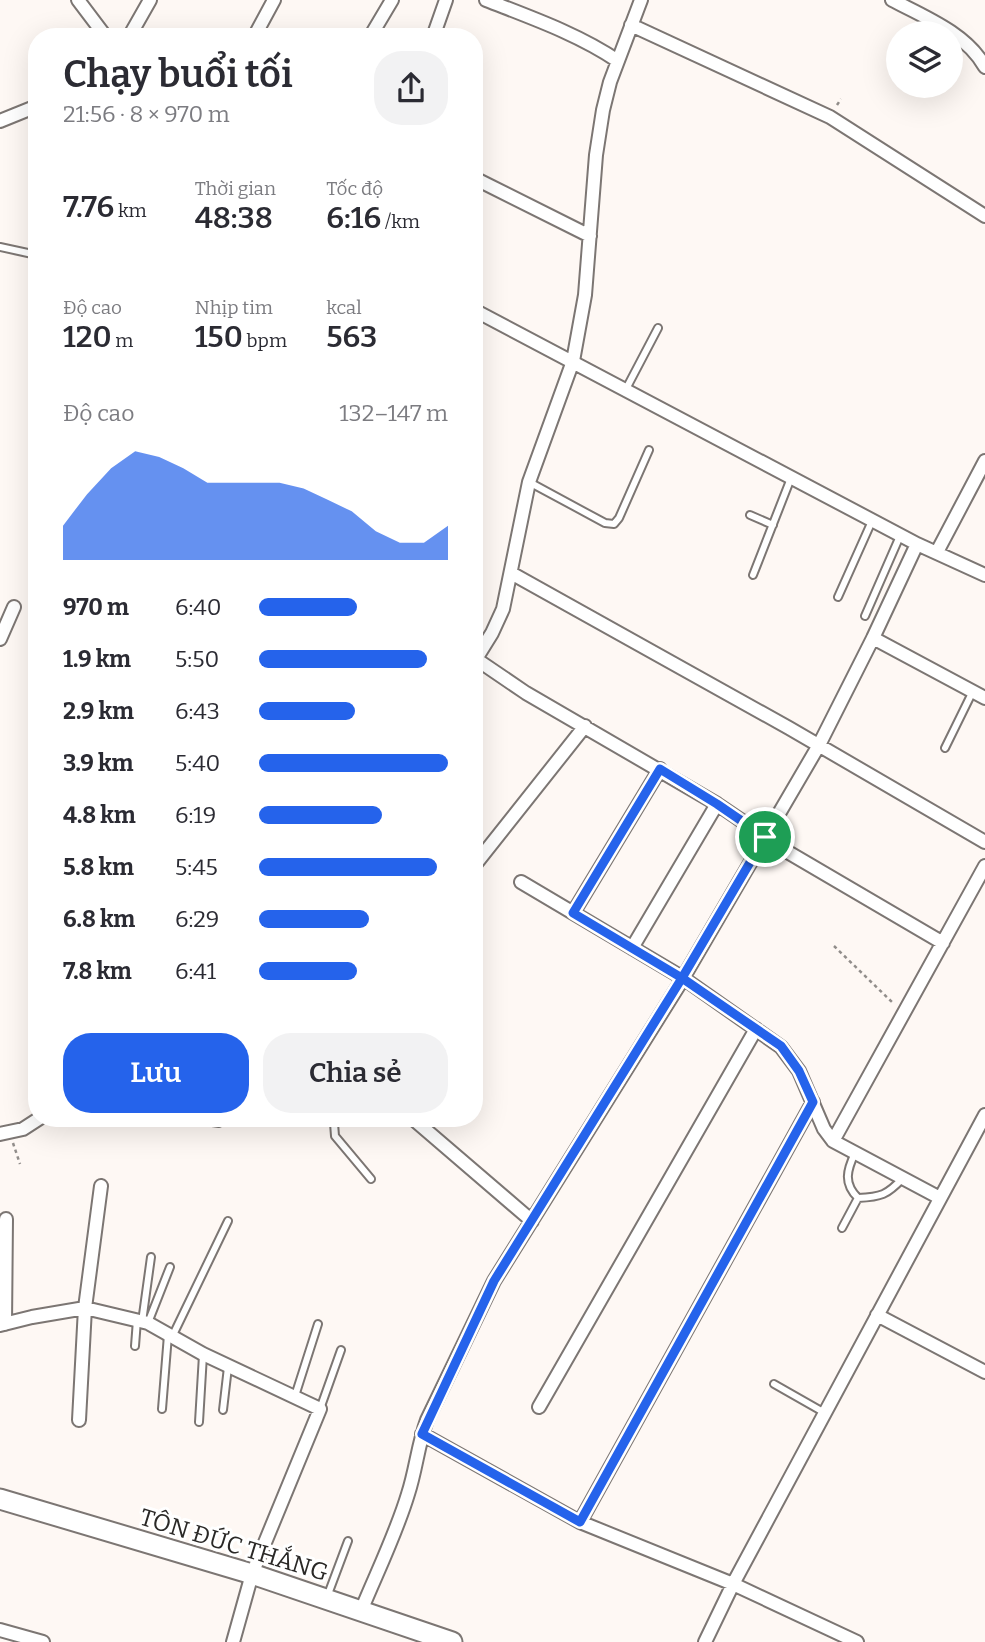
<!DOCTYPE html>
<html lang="vi">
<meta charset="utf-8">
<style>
:root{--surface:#fff;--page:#f2f2f3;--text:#2b2b33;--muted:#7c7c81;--accent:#2563eb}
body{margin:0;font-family:Bitter,serif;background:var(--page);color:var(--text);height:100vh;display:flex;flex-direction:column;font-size:26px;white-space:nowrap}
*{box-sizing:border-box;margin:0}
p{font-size:23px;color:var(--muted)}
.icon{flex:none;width:38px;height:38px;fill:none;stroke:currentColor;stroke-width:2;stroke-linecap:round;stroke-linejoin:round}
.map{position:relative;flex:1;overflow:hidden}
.drawer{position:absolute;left:28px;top:28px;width:455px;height:1099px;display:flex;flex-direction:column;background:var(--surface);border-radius:28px;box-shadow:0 7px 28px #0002}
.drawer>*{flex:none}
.tools{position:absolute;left:886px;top:21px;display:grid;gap:14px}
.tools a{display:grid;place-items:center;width:77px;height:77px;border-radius:50%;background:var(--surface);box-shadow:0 7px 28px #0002;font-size:35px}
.pin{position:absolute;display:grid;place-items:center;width:60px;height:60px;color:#fff;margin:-30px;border:4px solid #fff;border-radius:50%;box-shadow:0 2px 7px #0007}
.round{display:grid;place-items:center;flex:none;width:74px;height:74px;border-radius:28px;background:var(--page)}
.headline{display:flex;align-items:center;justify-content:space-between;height:119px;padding:0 35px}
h1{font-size:38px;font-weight:600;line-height:52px}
.stats{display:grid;grid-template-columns:repeat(3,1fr);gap:10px;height:119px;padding:7px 35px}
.stats div{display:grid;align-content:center}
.stats b{font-size:30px;font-weight:600}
.stats small{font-size:19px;font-weight:400}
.stats p{font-size:19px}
.chart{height:196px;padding:14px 35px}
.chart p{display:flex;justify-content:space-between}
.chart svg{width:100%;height:126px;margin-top:7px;fill:var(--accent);opacity:.7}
.action{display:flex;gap:14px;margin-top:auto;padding:14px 35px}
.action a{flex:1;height:80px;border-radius:28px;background:var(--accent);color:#fff;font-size:28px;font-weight:600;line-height:80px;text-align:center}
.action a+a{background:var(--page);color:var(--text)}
ul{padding:0 35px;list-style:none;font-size:23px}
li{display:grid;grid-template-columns:112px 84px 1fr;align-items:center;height:52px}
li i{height:18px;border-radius:9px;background:var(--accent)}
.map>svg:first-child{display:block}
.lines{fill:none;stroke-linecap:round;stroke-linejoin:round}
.lane-casing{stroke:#7c7673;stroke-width:10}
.street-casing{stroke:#7c7673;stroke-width:16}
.secondary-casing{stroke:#7c7673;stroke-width:23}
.path{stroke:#918d8a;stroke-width:2.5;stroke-dasharray:3.5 3.5;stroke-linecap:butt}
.lane{stroke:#fff;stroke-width:6}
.street{stroke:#fff;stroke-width:12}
.secondary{stroke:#fff;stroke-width:19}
.route-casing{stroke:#fff;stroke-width:14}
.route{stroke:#2563eb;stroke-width:9}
.labels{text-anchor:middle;stroke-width:6;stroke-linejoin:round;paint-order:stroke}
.street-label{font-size:24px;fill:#2a2826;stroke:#fff}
</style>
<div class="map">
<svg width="985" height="1642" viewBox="0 0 985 1642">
<rect width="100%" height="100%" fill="#fef8f4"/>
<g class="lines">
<g class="lane-casing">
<path id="lane" d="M 0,247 L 37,255
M 626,389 L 658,328
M 529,482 L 605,523 L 614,524 L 619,518 L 649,450
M 750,515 L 773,525
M 753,575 L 791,478
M 838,597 L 872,521
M 865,616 L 900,536
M 945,748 L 973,691
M 209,1118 L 212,1122 L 219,1123 L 228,1118
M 337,1118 L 334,1123 L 335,1136 L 371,1179
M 858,1198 C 881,1197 887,1195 903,1178
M 842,1228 L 858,1198 C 843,1183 847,1170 855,1153
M 142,1322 L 151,1257
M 148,1323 L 170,1267
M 173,1335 L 228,1221
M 135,1346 L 137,1320
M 774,1384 L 825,1413
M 295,1396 L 318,1324
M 162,1409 L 168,1335
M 320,1409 L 341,1350
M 223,1410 L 228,1367
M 199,1422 L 203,1355
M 327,1597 L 348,1541"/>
</g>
<g class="street-casing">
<path id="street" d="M 78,0 L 106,37
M 486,0 C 532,18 578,34 618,61
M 892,0 C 925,17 967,34 985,67
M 631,25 L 830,117 L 985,216
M 129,37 L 150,0
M 254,37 L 274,0
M 370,37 L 392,0
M 433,37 L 446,0
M 0,121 L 37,106
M 474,178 L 590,236
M 474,310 L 917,544 L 985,575
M 937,552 L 985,461
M 511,573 L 789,728 L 985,842
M 873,638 L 985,698
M 0,639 L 14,607
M 476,659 L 526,693 L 717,804 L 786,851 L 943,943
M 474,662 L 492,633 L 503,609 L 529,482 L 573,361 L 585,295 L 596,155 L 603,110 L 610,82 L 641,0
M 474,866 L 585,726
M 521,882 L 683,978 L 781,1047 L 799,1071 L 824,1129 L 833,1141 L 940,1198
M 573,913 L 660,769
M 632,948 L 717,804
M 412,1118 L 532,1221
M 0,1134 L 23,1129 L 40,1118
M 833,1141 L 985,866
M 877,1315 L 985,1372
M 5,1324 L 6,1219
M 0,1325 L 32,1317 L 85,1308 L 148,1323 L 203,1354 L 320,1409 L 252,1574 L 233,1642
M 539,1407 L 756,1029
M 79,1420 L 85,1308 L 101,1186
M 422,1434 L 580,1522 L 733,1584 L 857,1642
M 580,1522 L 813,1102
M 361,1611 C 377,1572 396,1534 408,1494 C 416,1470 418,1444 427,1420 L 494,1281 L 679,985 L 819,745 L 873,638 L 917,544
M 0,1630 L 43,1642
M 705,1642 L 733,1584 L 985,1115"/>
</g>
<g class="secondary-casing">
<path id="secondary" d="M 0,1499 L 252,1574 L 452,1642"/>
</g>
<path class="path" d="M 837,105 L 841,99
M 834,946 L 894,1004
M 13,1143 L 20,1164"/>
<use href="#lane" class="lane"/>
<use href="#street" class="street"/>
<use href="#secondary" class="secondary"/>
</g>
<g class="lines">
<g class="route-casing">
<path id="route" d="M 765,837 L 717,804 L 660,769 L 573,913 L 682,978 L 494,1281 L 422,1434 L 580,1522 L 813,1102 L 799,1071 L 781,1046 L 682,978 L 765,837"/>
</g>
<use href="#route" class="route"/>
</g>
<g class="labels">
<g class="street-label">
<text transform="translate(234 1545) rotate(17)" y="8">TÔN ĐỨC THẮNG</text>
</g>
</g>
</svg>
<div class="tools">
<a><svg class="icon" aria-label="layers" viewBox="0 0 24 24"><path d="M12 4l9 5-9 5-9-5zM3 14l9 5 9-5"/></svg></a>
</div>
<div class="pin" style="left:765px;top:837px;background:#1e9e55"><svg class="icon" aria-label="arrive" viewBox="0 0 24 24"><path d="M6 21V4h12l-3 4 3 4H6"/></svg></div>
<section class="drawer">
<div class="headline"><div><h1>Chạy buổi tối</h1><p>21:56 · 8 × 970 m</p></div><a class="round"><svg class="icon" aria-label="share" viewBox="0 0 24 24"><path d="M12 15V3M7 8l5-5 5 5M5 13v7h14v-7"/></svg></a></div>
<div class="stats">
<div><b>7.76<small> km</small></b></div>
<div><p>Thời gian</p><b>48:38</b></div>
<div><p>Tốc độ</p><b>6:16<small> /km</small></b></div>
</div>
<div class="stats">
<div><p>Độ cao</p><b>120<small> m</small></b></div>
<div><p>Nhịp tim</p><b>150<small> bpm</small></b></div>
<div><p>kcal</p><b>563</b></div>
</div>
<div class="chart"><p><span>Độ cao</span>132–147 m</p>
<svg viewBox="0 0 160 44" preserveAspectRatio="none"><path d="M0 44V32L10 21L20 12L30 6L40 8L50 12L60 17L70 17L80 17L90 17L100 19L110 23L120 27L130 34L140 38L150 38L160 32V44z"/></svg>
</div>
<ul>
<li><b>970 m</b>6:40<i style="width:52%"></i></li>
<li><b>1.9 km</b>5:50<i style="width:89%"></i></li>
<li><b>2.9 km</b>6:43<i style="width:51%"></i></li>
<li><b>3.9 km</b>5:40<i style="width:100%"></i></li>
<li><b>4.8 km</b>6:19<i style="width:65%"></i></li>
<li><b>5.8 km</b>5:45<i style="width:94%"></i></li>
<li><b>6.8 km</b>6:29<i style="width:58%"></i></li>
<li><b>7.8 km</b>6:41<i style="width:52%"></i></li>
</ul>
<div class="action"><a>Lưu</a><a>Chia sẻ</a></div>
</section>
</div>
